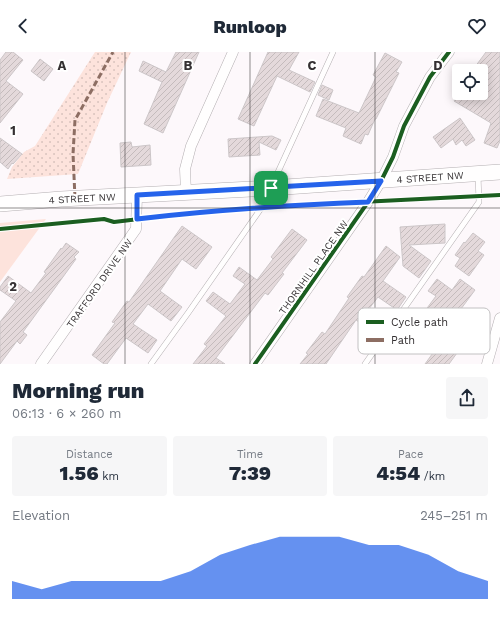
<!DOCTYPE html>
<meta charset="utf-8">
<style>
:root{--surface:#fff;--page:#f6f6f7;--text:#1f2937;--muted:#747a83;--accent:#2563eb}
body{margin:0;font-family:"Work Sans",sans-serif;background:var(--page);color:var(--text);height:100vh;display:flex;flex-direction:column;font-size:15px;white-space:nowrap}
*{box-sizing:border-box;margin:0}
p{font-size:13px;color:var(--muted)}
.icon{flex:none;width:22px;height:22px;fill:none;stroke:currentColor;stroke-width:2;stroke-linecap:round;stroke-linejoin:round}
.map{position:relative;height:312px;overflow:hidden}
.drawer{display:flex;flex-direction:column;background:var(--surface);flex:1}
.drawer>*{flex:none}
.tools{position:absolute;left:452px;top:12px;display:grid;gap:8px}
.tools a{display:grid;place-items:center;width:36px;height:36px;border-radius:4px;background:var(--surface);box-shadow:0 2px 10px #0003;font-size:20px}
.pin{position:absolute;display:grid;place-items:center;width:34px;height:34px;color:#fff;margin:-17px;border-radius:8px;box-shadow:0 2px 6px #0006}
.round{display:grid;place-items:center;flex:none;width:42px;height:42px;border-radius:4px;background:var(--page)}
.summary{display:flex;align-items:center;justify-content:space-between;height:68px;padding:0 12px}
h1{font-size:22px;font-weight:800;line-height:30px}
.figures{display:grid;grid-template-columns:repeat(3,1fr);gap:6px;height:68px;padding:4px 12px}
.figures div{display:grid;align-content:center;border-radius:4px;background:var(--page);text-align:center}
.figures b{font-size:20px;font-weight:800}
.figures small{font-size:11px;font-weight:400}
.figures p{font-size:11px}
.chart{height:112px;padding:8px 12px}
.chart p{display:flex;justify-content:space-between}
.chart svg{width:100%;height:72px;margin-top:4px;fill:var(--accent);opacity:.7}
header{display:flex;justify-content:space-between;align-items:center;height:52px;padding:0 12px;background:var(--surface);font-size:18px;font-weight:800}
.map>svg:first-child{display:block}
.grass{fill:url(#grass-dots)}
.green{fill:#fde3dc}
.building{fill:url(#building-hatch);stroke:#ccc6c8}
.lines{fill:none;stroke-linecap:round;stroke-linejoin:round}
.lane-casing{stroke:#b4afb2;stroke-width:6}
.street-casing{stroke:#b4afb2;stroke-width:11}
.secondary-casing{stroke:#b4afb2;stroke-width:16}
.lane{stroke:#fffefe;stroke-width:5}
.street{stroke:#fffefe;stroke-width:10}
.secondary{stroke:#fffefe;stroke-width:15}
.quiet{stroke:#8d6e63;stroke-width:3;stroke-dasharray:6 3;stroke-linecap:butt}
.cycleway-casing{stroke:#fff;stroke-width:6}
.cycleway{stroke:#1b5e20;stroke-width:4}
.route-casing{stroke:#fff;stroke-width:8}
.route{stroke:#2563eb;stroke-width:5}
.grid{fill:none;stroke:#343032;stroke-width:1;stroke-opacity:0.55}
.labels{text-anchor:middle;stroke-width:4;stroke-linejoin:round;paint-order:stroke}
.street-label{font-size:10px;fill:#343032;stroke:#fff}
.key{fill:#fff;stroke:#c2c1c2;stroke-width:1}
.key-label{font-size:11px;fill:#343032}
.grid-label{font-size:13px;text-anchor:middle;font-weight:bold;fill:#343032;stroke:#fff;stroke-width:4;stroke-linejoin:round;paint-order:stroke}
</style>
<header><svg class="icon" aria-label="back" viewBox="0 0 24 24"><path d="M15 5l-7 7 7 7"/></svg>Runloop<svg class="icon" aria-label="heart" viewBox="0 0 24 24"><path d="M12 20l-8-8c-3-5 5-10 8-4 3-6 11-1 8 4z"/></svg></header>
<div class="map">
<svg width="500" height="312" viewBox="0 0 500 312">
<defs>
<pattern id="grass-dots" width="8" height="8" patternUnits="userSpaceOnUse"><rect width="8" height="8" fill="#fde3dc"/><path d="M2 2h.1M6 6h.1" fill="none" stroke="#d9c3bd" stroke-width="1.8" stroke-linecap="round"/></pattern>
<pattern id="building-hatch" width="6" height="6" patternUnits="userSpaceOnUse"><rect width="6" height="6" fill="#e4d9db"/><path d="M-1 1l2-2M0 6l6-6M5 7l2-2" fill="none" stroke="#c4bbbc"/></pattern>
</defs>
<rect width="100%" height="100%" fill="#fdf8fb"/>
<path class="grass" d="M 95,0 L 131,0 L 107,51 L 78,122 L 7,127 L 12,115 L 24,100 L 35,94 Z"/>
<path class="green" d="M 46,167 L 0,230 L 0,171 Z"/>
<path class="building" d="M 6,0 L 13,0 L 23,8 L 6,29 L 23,42 L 0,71 L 0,8 Z
M 176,0 L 199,0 L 163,81 L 144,72 L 162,30 L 139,19 L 143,9 L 166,20 Z
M 268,0 L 299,0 L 289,18 L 315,30 L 310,40 L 277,24 L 254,74 L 238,67 Z
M 486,0 L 500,0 L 500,89 L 497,96 L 484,91 L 491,71 L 454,49 L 459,41 L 481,41 L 481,19 L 472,19 Z
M 385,1 L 402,10 L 396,20 L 399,21 L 376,67 L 375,67 L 368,83 L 365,82 L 361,92 L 343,84 L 346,76 L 316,64 L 323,47 L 359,61 L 376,25 L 373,23 Z
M 40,7 L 53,17 L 44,29 L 31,19 Z
M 322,33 L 333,38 L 329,48 L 318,43 Z
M 460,66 L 475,88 L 466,94 L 462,88 L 456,93 L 453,87 L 441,96 L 433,85 Z
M 272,84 L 281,88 L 276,98 L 259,90 L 260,103 L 229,105 L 228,87 Z
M 0,86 L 22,102 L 13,112 L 12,111 L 8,117 L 0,110 Z
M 131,90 L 132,95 L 150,93 L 151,113 L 121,115 L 120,91 Z
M 445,172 L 445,191 L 409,193 L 431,209 L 419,226 L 403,214 L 400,175 Z
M 182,174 L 212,195 L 196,217 L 182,207 L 160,239 L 182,255 L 171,269 L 148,252 L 133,272 L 157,288 L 148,301 L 126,286 L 107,312 L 104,312 L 92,303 L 115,271 L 112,270 L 127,249 L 129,250 Z
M 292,177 L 307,188 L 282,221 L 284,222 L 268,243 L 265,241 L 216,306 L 225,312 L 193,312 L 207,294 L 204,292 L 226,264 L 206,249 L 213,240 L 230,252 L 245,232 L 233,224 L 239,215 L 257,228 L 273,207 L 271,205 Z
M 473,181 L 485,190 L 478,199 L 484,203 L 469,224 L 455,214 L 460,206 L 455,203 L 464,190 L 465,191 Z
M 66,191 L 79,200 L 74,205 L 76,207 L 23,280 L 27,283 L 20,292 L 17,289 L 0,312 L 0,270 L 16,249 L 0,238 L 0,235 L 8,224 L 31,241 L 46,221 L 44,220 L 61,196 L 62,197 Z
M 386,194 L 400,205 L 383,229 L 406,245 L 397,258 L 378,245 L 359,270 L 356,268 L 326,312 L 300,312 L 308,302 L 306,301 L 322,280 L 325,282 L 349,246 L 347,245 L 362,224 L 364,225 Z
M 437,227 L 452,238 L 460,227 L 475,238 L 455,265 L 465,272 L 449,295 L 457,301 L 449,312 L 425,312 L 435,298 L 409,278 L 415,270 L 416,271 L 436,244 L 428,239 Z"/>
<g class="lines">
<g class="lane-casing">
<path id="lane" d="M 151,312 L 188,261 L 262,155 L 333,0
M 365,312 L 479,150 L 478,123"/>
</g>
<g class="street-casing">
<path id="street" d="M 186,141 L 185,117 L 191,94 L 233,0
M 41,312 L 136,177 L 137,143
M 255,312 L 368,150 L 381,129 L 393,105 L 404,74 L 430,25 L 449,0
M 487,312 L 500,266"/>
</g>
<g class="secondary-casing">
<path id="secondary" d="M 0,152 L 61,147 L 271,136 L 500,120"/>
</g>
<use href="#lane" class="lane"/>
<use href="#street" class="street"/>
<use href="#secondary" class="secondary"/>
<path class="quiet" d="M 75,146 L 73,102 L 75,68 L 113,0"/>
<g class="cycleway-casing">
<path id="cycleway" d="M 0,177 L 104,167 L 114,170 L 164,164 L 262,155 L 500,143
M 255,312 L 368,150 L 381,129 L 393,105 L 404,74 L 430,25 L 449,0"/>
</g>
<use href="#cycleway" class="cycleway"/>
</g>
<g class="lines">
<g class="route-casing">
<path id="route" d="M 381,129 L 368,150 C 291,153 213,158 137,167 L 137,143 Z"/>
</g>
<use href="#route" class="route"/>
</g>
<path class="grid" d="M 125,0 L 125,312M 250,0 L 250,312M 375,0 L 375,312M 0,156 L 500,156"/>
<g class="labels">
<g class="street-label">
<text transform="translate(430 125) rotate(-4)" y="4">4 STREET NW</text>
<text transform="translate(82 146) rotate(-3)" y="4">4 STREET NW</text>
<text transform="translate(313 215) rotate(-55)" y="4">THORNHILL PLACE NW</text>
<text transform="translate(99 231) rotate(-55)" y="4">TRAFFORD DRIVE NW</text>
</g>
</g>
<rect x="358" y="256" width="132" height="46" rx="6" class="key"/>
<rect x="366" y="268" width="18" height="4" fill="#1b5e20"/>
<rect x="366" y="286" width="18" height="4" fill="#8d6e63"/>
<g class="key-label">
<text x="391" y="274">Cycle path</text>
<text x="391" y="292">Path</text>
</g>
<g class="grid-label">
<text x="62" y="18">A</text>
<text x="188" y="18">B</text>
<text x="312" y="18">C</text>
<text x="438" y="18">D</text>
<text x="13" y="83">1</text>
<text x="13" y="239">2</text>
</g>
</svg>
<div class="tools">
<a><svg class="icon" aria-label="locate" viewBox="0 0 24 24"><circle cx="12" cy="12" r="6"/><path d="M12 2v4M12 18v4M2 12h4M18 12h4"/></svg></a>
</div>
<div class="pin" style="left:271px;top:136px;background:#1e9e55"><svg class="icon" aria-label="arrive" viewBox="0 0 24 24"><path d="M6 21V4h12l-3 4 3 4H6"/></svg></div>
</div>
<section class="drawer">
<div class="summary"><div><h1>Morning run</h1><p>06:13 · 6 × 260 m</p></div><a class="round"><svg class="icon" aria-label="share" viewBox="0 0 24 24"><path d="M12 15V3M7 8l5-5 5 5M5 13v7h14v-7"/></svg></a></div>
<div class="figures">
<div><p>Distance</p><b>1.56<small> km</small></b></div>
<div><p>Time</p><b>7:39</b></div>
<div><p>Pace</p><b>4:54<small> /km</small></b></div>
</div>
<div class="chart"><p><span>Elevation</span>245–251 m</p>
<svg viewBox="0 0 160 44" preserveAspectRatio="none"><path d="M0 44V33L10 38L20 33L30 33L40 33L50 33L60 27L70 17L80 11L90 6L100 6L110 6L120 11L130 11L140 17L150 27L160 33V44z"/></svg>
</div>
</section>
